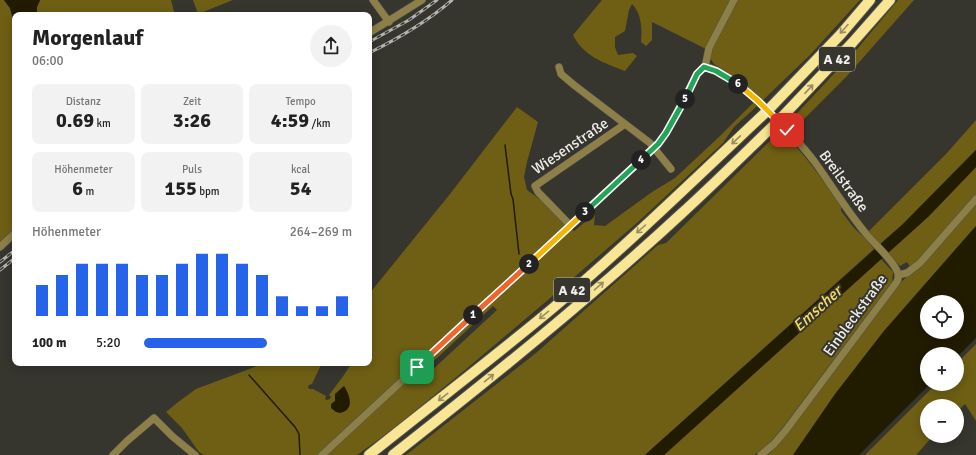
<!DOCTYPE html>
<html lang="de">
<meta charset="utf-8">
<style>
:root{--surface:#fff;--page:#f2f2f2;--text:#222;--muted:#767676;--accent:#2563eb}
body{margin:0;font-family:Signika,sans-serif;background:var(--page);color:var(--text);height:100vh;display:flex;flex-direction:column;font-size:15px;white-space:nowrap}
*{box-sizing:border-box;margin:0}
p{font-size:13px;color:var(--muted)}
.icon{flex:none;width:22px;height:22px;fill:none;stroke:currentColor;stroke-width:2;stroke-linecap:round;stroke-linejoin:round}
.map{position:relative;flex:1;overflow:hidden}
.drawer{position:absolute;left:12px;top:12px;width:360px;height:354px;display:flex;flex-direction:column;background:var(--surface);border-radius:8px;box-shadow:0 2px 10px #0003}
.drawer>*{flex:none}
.controls{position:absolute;left:920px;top:295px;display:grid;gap:8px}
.controls a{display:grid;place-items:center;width:44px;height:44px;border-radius:50%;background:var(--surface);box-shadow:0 2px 10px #0003;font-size:20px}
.pin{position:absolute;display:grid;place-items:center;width:34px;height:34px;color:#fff;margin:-17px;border-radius:8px;box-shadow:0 2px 6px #0006}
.km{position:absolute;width:20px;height:20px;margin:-10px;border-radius:50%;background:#222;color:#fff;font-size:11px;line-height:20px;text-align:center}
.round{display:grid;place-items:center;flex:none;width:42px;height:42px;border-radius:21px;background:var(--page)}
.head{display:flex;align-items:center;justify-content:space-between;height:68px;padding:0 20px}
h1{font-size:22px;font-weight:700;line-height:30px}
.metrics{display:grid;grid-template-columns:repeat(3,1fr);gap:6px;height:68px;padding:4px 20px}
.metrics div{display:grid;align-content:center;border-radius:8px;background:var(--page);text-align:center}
.metrics b{font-size:20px;font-weight:700}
.metrics small{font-size:11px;font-weight:400}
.metrics p{font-size:11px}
.chart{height:112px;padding:8px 20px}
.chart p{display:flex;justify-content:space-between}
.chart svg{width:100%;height:72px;margin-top:4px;stroke:var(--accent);stroke-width:6}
ul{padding:0 20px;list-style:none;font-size:13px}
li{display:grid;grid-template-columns:64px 48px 1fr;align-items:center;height:30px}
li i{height:10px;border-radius:5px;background:var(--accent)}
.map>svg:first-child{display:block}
.green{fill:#6e5f14;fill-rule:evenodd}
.water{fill:#211b00;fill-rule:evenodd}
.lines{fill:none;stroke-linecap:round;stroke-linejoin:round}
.stream{stroke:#211b00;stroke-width:1.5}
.minor-casing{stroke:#54534c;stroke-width:8}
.highway-casing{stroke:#54534c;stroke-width:12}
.minor{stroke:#8c7f47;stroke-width:7}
.highway{stroke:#f9e694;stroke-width:10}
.rail-casing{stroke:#b5b4af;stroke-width:3}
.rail{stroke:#36352e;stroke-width:1.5;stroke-dasharray:4.5;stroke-linecap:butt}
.highway-bridge-casing{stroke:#54534c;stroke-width:12;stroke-linecap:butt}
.highway-bridge{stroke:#f9e694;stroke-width:10}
.oneway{stroke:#988e61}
.split-1-casing{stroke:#fff;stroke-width:8}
.split-2-casing{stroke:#fff;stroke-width:8}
.split-3-casing{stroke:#fff;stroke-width:8}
.split-4-casing{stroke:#fff;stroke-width:8}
.split-5-casing{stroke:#fff;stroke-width:8}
.split-6-casing{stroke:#fff;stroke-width:8}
.split-7-casing{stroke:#fff;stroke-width:8}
.split-1{stroke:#f0652b;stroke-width:5}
.split-2{stroke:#f0652b;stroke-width:5}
.split-3{stroke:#f5b400;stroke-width:5}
.split-4{stroke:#22a559;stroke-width:5}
.split-5{stroke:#22a559;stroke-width:5}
.split-6{stroke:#22a559;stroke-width:5}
.split-7{stroke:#f5b400;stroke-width:5}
.labels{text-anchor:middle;stroke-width:4;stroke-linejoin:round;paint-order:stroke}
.shield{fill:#36352e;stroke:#b8b6b2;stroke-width:1}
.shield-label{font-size:14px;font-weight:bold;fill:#efeeea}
.street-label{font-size:15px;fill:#efeeea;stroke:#36352e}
.water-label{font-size:16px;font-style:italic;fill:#f8dd63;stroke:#36352e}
</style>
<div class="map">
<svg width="976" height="455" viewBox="0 0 976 455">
<rect width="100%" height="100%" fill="#36352e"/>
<path class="green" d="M 0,0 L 4,0 L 10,8 L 13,19 L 15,20 L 15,230 L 0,244 Z
M 40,0 L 171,0 L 175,15 L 37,15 L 37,7 Z
M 193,0 L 233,0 L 198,14 Z
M 602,0 L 731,0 L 706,49 L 652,22 L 652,40 L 646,46 L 641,42 C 642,29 642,14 632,4 L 629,10 L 625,31 L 615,37 L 615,47 L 618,55 L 633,53 L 637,56 L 625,71 C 604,63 583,56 573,35 Z
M 738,0 L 860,0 L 810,55 L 762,101 L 754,92 L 736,78 L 714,64 L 710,58 L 710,52 Z
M 898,0 L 914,0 L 847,76 L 794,129 L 788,123 L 858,48 Z
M 754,102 L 757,106 L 734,127 L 723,143 L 638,222 L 549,299 L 465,370 L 393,429 L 357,455 L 204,455 L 199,452 L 182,428 L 166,412 L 178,402 L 196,389 L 265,363 L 322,363 L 312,384 L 309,385 L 308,387 L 309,389 L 313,389 L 326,396 L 325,399 L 327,400 L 330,399 L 331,397 L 329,395 L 344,375 L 351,364 L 369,363 L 369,294 L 450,194 L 517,107 L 538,122 L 527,162 L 524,177 L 527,190 L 545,203 L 574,231 L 595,214 L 594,225 L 605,226 L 652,192 L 675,178 L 720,136 ZM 493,306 L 497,310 L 430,372 L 423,371 Z
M 976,120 L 976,150 L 903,224 L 880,244 L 868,232 L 946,154 Z
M 781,130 C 804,154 823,179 841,207 L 841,211 L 854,228 L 866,239 L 874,249 L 645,455 L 406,455 L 536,353 L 658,245 L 666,243 Z
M 976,167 L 976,226 L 884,331 L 860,362 L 793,455 L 767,455 L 771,452 L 784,436 L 901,282 L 913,271 L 907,262 L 900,266 L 888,253 L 929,216 Z
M 881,259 L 893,272 L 892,282 L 780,431 L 765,448 L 754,455 L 664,455 Z
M 976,344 L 976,421 L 965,404 L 957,412 L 957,406 L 927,406 L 927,436 L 933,436 L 916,455 L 865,455 L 936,384 L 957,384 L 957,363 Z"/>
<path class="water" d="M 4,0 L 40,0 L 37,7 L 37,15 L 15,15 L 15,20 L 13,19 L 10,8 Z
M 976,150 L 976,167 L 929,216 L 664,455 L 645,455 L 903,224 Z
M 976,226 L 976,338 L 957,357 L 957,354 L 927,354 L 927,384 L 930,384 L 859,455 L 793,455 L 835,394 L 884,331 ZM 927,302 L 957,302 L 957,332 L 927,332 Z
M 344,386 C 350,395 355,410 340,413 L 336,412 L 331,408 L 331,404 L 335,401 L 335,394 Z"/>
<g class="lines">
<path class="stream" d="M 505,145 L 511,194 L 513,199 L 519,254
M 249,375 L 295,427 L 299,434 L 300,455"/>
<g class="minor-casing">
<path id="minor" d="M 373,0 L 389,22
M 369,33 L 422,0
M 559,67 L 561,74 L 574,85 L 650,143 L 671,169
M 705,67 C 717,68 729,78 739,85 C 764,105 794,135 814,161 C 830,183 845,208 863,230 C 872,242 890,257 896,269 C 899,274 899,279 896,283 L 786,430 L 774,444 L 761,455
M 570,225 L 538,192 L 535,186 L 625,124
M 0,247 L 15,233
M 898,275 L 907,273 L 920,263 L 976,199
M 113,455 L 127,441 L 154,418 L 172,436 L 195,455
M 322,455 L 660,142 L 666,133 L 697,74 L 705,67 L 709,48 L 734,0"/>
</g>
<g class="highway-casing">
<path id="highway" d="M 771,107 L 841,34 L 870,0
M 782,117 L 853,42 L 890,0
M 369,455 C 430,406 493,358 553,308 C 626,246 695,179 765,113
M 393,455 C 491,378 589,299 681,214 C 713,185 744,154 775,124"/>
</g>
<use href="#minor" class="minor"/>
<use href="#highway" class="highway"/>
<g class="rail-casing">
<path id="rail" d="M 369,42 L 409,20 L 437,0
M 369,53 C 399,38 427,22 452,0
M 0,262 L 15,250
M 0,270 L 15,258"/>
</g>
<use href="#rail" class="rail"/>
<g class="highway-bridge-casing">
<path id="highway-bridge" d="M 765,113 L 771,107
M 775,124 L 782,117"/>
</g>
<use href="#highway-bridge" class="highway-bridge"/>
</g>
<defs><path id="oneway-shaft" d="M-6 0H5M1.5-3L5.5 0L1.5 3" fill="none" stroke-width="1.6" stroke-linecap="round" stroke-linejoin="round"/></defs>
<g class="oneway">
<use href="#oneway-shaft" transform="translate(844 29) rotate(132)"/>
<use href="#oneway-shaft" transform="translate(809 89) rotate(-47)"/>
<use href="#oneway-shaft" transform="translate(736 140) rotate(137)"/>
<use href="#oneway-shaft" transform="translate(641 229) rotate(138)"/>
<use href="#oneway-shaft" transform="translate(599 286) rotate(-41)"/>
<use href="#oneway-shaft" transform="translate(544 315) rotate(141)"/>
<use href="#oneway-shaft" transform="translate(489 378) rotate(-39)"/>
<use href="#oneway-shaft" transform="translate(443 397) rotate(142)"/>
</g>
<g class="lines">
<g class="split-1-casing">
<path id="split-1" d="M 417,367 L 473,315"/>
</g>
<g class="split-2-casing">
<path id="split-2" d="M 473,315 L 529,264"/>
</g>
<g class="split-3-casing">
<path id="split-3" d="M 529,264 L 585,212"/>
</g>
<g class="split-4-casing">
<path id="split-4" d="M 585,212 L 641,160"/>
</g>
<g class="split-5-casing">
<path id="split-5" d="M 641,160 L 658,144 L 666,133 L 685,99"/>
</g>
<g class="split-6-casing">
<path id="split-6" d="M 685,99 L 697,74 L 704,67 L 716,71 L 738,84"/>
</g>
<g class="split-7-casing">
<path id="split-7" d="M 738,84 L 758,101 L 787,130"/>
</g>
<use href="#split-1" class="split-1"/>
<use href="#split-2" class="split-2"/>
<use href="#split-3" class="split-3"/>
<use href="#split-4" class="split-4"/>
<use href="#split-5" class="split-5"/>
<use href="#split-6" class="split-6"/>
<use href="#split-7" class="split-7"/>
</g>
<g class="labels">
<g class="shield">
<rect x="819" y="47" width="36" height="24" rx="3"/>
<rect x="554" y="278" width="36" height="24" rx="3"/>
</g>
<g class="shield-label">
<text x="837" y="64">A 42</text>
<text x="572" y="295">A 42</text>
</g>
<g class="street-label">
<text transform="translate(570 146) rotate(-34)" y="5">Wiesenstraße</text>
<text transform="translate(844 181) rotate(54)" y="5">Breilstraße</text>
<text transform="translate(855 315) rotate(-54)" y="5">Einbleckstraße</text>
</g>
<g class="water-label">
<text transform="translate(817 308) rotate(-42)" y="6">Emscher</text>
</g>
</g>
</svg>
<div class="controls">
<a><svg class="icon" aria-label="locate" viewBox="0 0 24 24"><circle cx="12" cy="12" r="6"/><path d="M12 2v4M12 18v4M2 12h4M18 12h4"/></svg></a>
<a>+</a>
<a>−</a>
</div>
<div class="pin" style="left:417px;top:367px;background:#1e9e55"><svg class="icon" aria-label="arrive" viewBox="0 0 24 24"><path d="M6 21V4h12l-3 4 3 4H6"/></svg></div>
<div class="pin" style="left:787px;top:130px;background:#d93025"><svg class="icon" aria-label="check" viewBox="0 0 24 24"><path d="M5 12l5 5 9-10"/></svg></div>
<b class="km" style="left:473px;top:315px">1</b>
<b class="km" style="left:529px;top:264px">2</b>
<b class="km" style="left:585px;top:212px">3</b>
<b class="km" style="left:641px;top:160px">4</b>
<b class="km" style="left:685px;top:99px">5</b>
<b class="km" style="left:738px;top:84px">6</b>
<section class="drawer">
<div class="head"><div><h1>Morgenlauf</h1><p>06:00</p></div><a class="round"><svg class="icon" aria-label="share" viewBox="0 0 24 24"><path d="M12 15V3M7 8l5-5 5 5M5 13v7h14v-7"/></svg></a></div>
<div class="metrics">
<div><p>Distanz</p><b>0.69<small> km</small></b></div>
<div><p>Zeit</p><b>3:26</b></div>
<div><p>Tempo</p><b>4:59<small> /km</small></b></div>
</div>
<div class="metrics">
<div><p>Höhenmeter</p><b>6<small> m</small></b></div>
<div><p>Puls</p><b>155<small> bpm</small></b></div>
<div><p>kcal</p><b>54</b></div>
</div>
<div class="chart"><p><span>Höhenmeter</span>264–269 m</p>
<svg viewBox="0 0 160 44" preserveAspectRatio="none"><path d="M5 44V25M15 44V19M25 44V12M35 44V12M45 44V12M55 44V19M65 44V19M75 44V12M85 44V6M95 44V6M105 44V12M115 44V19M125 44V32M135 44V38M145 44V38M155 44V32"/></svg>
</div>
<ul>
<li><b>100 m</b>5:20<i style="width:59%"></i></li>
</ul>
</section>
</div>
